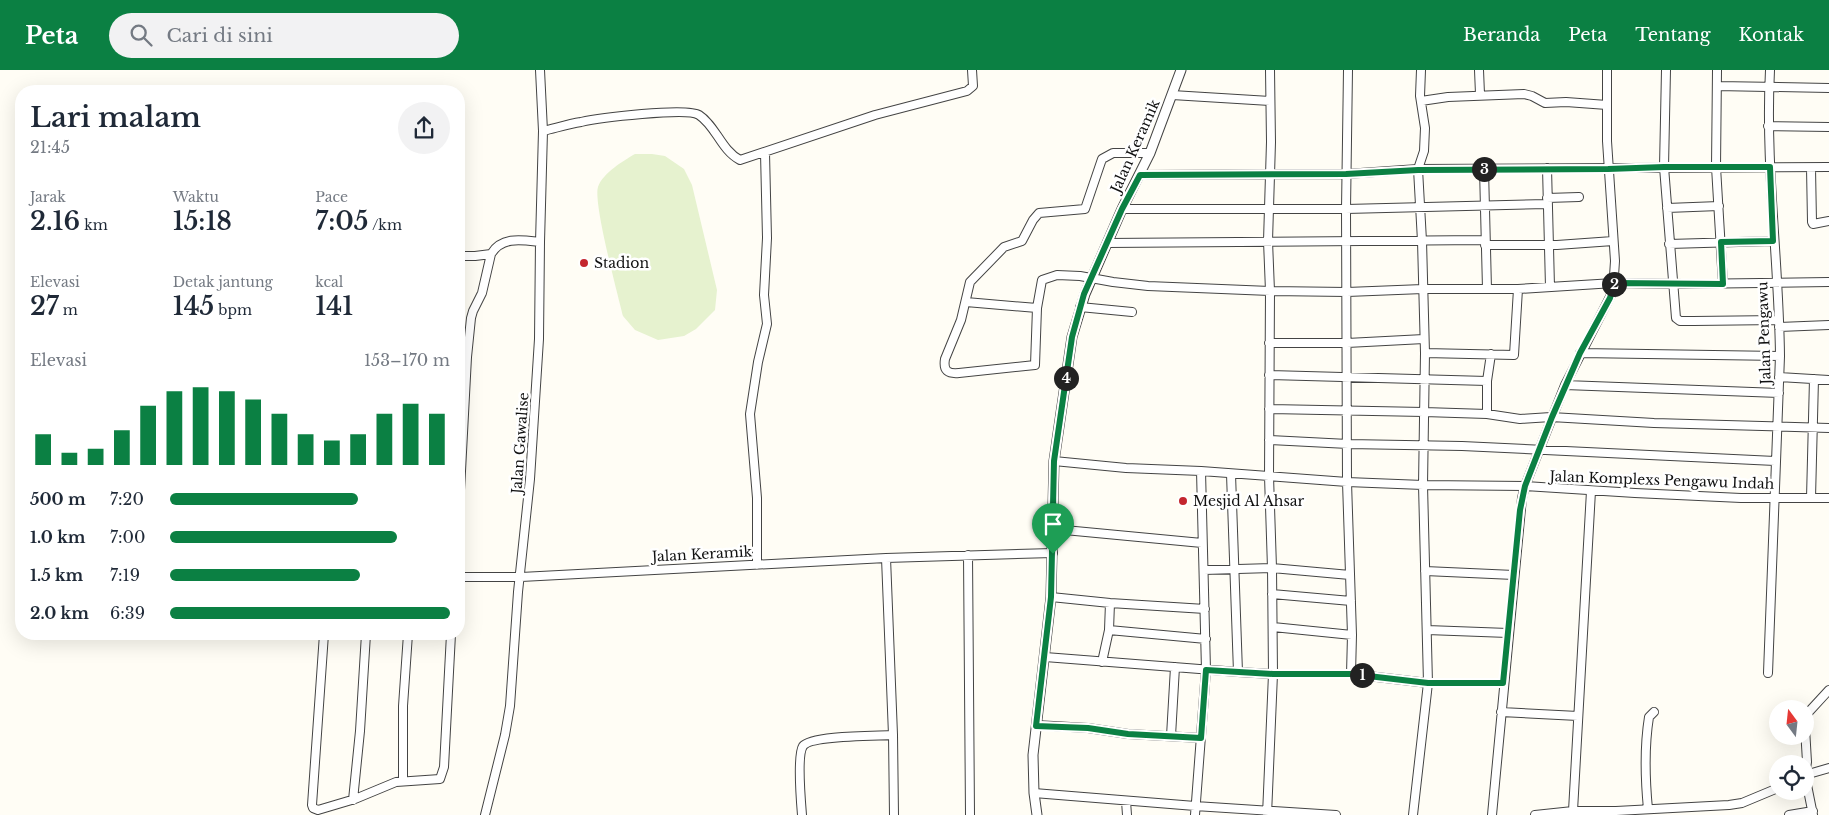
<!DOCTYPE html>
<html lang="id">
<meta charset="utf-8">
<style>
:root{--surface:#fff;--page:#f2f2f3;--text:#1f2937;--muted:#747a83;--accent:#0b8043}
body{margin:0;font-family:"Libre Baskerville",serif;background:var(--page);color:var(--text);height:100vh;display:flex;flex-direction:column;font-size:19px;white-space:nowrap}
*{box-sizing:border-box;margin:0}
p{font-size:16px;color:var(--muted)}
.icon{flex:none;width:28px;height:28px;fill:none;stroke:currentColor;stroke-width:2;stroke-linecap:round;stroke-linejoin:round}
.map{position:relative;flex:1;overflow:hidden}
.sheet{position:absolute;left:15px;top:15px;width:450px;height:555px;display:flex;flex-direction:column;background:var(--surface);border-radius:20px;box-shadow:0 5px 20px #0002}
.sheet>*{flex:none}
.needle{width:32px;rotate:345deg}
.controls{position:absolute;left:1769px;top:630px;display:grid;gap:10px}
.controls a{display:grid;place-items:center;width:45px;height:45px;border-radius:50%;background:var(--surface);box-shadow:0 5px 20px #0002;font-size:25px}
.pin{position:absolute;display:grid;place-items:center;width:42px;height:42px;color:#fff;margin:-51px -21px;border-radius:50% 50% 50% 0;rotate:-45deg;box-shadow:0 0 5px #0007}
.pin .icon{rotate:45deg}
.km{position:absolute;width:25px;height:25px;margin:-12px;border-radius:50%;background:#222;color:#fff;font-size:14px;line-height:25px;text-align:center}
.round{display:grid;place-items:center;flex:none;width:52px;height:52px;border-radius:26px;background:var(--page)}
.summary{display:flex;align-items:center;justify-content:space-between;height:85px;padding:0 15px}
h1{font-size:28px;font-weight:600;line-height:38px}
.figures{display:grid;grid-template-columns:repeat(3,1fr);gap:8px;height:85px;padding:5px 15px}
.figures div{display:grid;align-content:center}
.figures b{font-size:25px;font-weight:600}
.figures small{font-size:14px;font-weight:400}
.figures p{font-size:14px}
.chart{height:140px;padding:10px 15px}
.chart p{display:flex;justify-content:space-between}
.chart svg{width:100%;height:90px;margin-top:5px;stroke:var(--accent);stroke-width:6}
ul{padding:0 15px;list-style:none;font-size:16px}
li{display:grid;grid-template-columns:80px 60px 1fr;align-items:center;height:38px}
li i{height:12px;border-radius:6px;background:var(--accent)}
header{display:flex;align-items:center;gap:30px;box-sizing:border-box;height:70px;padding:0 25px;background:var(--accent);color:#fff}
header strong{font-size:24px}
nav{display:flex;gap:28px;margin-inline-start:auto;font-size:18px}
.search{width:350px;height:45px;background:var(--page);display:flex;align-items:center;gap:12px;box-sizing:border-box;padding:0 18px;border-radius:28px;color:var(--muted);font-size:19px}
.map>svg:first-child{display:block}
.pitch{fill:#e6f2cf}
.lines{fill:none;stroke-linecap:round;stroke-linejoin:round}
.minor-casing{stroke:#444;stroke-width:10}
.tertiary-casing{stroke:#444;stroke-width:11}
.minor{stroke:#fff;stroke-width:8}
.tertiary{stroke:#fff;stroke-width:9}
.route-casing{stroke:#fff;stroke-width:10}
.route{stroke:#0b8043;stroke-width:6}
.poi-dot{fill:#c4262e;stroke:#fff;stroke-width:2}
.labels{text-anchor:middle;stroke-width:5;stroke-linejoin:round;paint-order:stroke}
.street-label{font-size:14px;fill:#111;stroke:#fff}
.poi-label{font-size:14px;fill:#111;stroke:#fff;text-anchor:start}
</style>
<header>
<strong>Peta</strong>
<div class="search"><svg class="icon" aria-label="search" viewBox="0 0 24 24"><circle cx="10" cy="10" r="6"/><path d="M15 15l6 6"/></svg>Cari di sini</div>
<nav><a>Beranda</a><a>Peta</a><a>Tentang</a><a>Kontak</a></nav>
</header>
<div class="map">
<svg width="1829" height="745" viewBox="0 0 1829 745">
<rect width="100%" height="100%" fill="#fffdf5"/>
<path class="pitch" d="M 635,84 L 652,84 L 665,86 L 684,99 L 692,115 L 717,220 L 715,240 L 696,259 L 684,266 L 658,270 L 635,260 L 623,246 C 618,225 593,133 598,117 C 603,103 623,91 635,84 Z"/>
<g class="lines">
<g class="minor-casing">
<path id="minor" d="M 1348,0 L 1346,139 L 1347,412 L 1352,565 L 1351,604
M 1479,0 L 1480,24
M 1666,0 L 1664,97 L 1676,248 L 1680,251 L 1693,251 L 1779,250
M 1717,0 L 1716,97 L 1723,214
M 1717,16 L 1829,18
M 1172,25 L 1270,31
M 1421,31 L 1448,27 L 1524,24 L 1532,26 L 1545,33 L 1566,32 L 1607,35
M 1768,56 L 1829,57
M 543,61 C 556,58 568,54 581,52 C 598,48 687,37 699,45 C 716,56 721,80 740,90 L 875,45 L 967,21 L 973,16 L 972,0
M 1547,98 L 1550,217
M 1811,98 L 1812,152 L 1813,154 L 1829,151
M 1484,99 L 1487,219
M 1140,105 L 1346,104 L 1418,99 L 1829,97
M 1547,128 L 1579,127
M 1667,138 L 1719,136
M 1122,139 L 1346,139 L 1547,134
M 1107,173 L 1485,170
M 1669,174 L 1773,171
M 1485,175 L 1557,175 L 1613,171
M 459,186 L 475,186 L 491,184
M 966,232 L 1037,238 L 1042,210 L 1057,205 L 1080,206 L 1113,212 L 1148,216 L 1270,221 L 1347,222 L 1423,219 L 1518,219 L 1614,213 L 1683,214 L 1829,212
M 1080,237 L 1132,242
M 1037,238 L 1035,295 L 959,303 C 948,304 943,301 945,289 L 961,250 L 970,212 L 1004,177 L 1022,171 L 1033,150 L 1039,143 L 1085,139 L 1102,89 L 1113,83 L 1150,83
M 1779,257 L 1829,255
M 1269,273 L 1347,273 L 1424,269
M 1425,283 L 1514,285 L 1518,219
M 1580,283 L 1780,286
M 1269,305 L 1487,311 L 1491,284
M 1779,307 L 1829,310
M 1487,311 L 1487,344
M 1565,315 L 1779,323
M 1269,339 L 1424,342 L 1487,344 L 1520,349 L 1551,347 L 1654,353 L 1829,358
M 1269,370 L 1348,374 L 1462,376 L 1775,391
M 1054,391 L 1126,398 L 1201,401 L 1347,412 L 1423,415 L 1525,416 L 1635,423 L 1741,428 L 1829,428
M 1231,404 L 1238,602
M 1811,428 L 1814,309
M 459,439 L 467,287 L 471,248 L 473,241 L 482,223 L 491,184 C 502,166 522,170 540,172
M 1054,459 L 1202,473
M 968,485 L 970,745
M 886,488 L 893,665 L 894,745
M 757,495 L 757,428 L 750,344 L 758,292 L 767,254 L 764,225 L 767,168 L 765,83
M 1204,500 L 1272,498 L 1350,505
M 1425,501 L 1514,505
M 459,507 L 521,507 L 886,488 L 1053,483
M 1272,524 L 1351,531
M 1051,527 L 1110,533 L 1205,539
M 1273,557 L 1352,565
M 1109,560 L 1206,569
M 1427,560 L 1508,563
M 324,564 L 312,735 L 313,738 L 318,740 L 355,729 L 396,712 L 440,709 L 444,697 L 451,564
M 1045,587 L 1238,602 L 1273,604 L 1351,604 L 1428,613 L 1503,613
M 1102,592 L 1109,560 L 1110,533
M 1768,603 L 1780,286 C 1779,190 1765,96 1770,0
M 1501,642 L 1578,646
M 1805,646 L 1829,620
M 1036,655 L 1088,658 L 1128,664 L 1201,668
M 1805,658 L 1807,692 L 1805,705 L 1813,745
M 1171,666 L 1175,597
M 1805,705 L 1829,698
M 403,711 L 403,636 L 408,564
M 1034,723 L 1195,736 L 1336,745
M 353,730 L 360,661 L 366,564
M 1126,731 L 1127,745
M 1648,739 C 1645,708 1644,678 1649,647 L 1654,642
M 1573,741 L 1591,421
M 485,745 L 505,665 L 510,636 L 518,522 L 530,409 L 539,269 L 540,172 L 543,61 L 540,0
M 802,745 C 801,733 797,685 803,676 C 811,665 877,666 893,665
M 1195,745 L 1206,600 L 1201,401
M 1267,745 L 1273,604 L 1272,498 L 1269,406 L 1270,221 L 1268,171 L 1271,72 L 1270,0
M 1413,745 L 1428,613 L 1423,415 L 1425,283 L 1422,171 L 1418,99 L 1424,81 L 1425,58 L 1420,26 L 1421,0
M 1492,745 L 1522,428 L 1525,416 L 1565,315 L 1613,221 L 1615,191 L 1607,71 L 1607,0
M 1535,745 L 1573,741 L 1616,741 L 1729,735 L 1742,733 L 1778,718
M 1789,745 L 1813,741"/>
</g>
<g class="tertiary-casing">
<path id="tertiary" d="M 1037,745 L 1034,723 L 1033,685 L 1051,527 L 1054,391 L 1072,267 L 1085,224 L 1122,139 L 1150,83 L 1181,0"/>
</g>
<use href="#minor" class="minor"/>
<use href="#tertiary" class="tertiary"/>
</g>
<g class="lines">
<g class="route-casing">
<path id="route" d="M 1664,97 L 1770,97 L 1773,171 L 1721,172 L 1723,214 L 1614,213 L 1610,228 L 1580,283 L 1552,347 L 1525,416 L 1520,440 L 1503,613 L 1428,613 L 1351,604 L 1273,604 L 1206,600 L 1201,668 L 1128,664 L 1088,658 L 1036,656 L 1051,527 L 1054,391 L 1072,267 L 1084,224 L 1122,139 L 1140,105 L 1346,104 L 1418,100 L 1608,99 Z"/>
</g>
<use href="#route" class="route"/>
</g>
<g class="poi-dot">
<circle cx="584" cy="193" r="5"/>
<circle cx="1183" cy="431" r="5"/>
</g>
<g class="labels">
<g class="street-label">
<text transform="translate(1135 76) rotate(-66)" y="5">Jalan Keramik</text>
<text transform="translate(1764 263) rotate(-92)" y="5">Jalan Pengawu</text>
<text transform="translate(520 373) rotate(-86)" y="5">Jalan Gawalise</text>
<text transform="translate(1662 410) rotate(2)" y="5">Jalan Komplexs Pengawu Indah</text>
<text transform="translate(702 484) rotate(-3)" y="5">Jalan Keramik</text>
</g>
<g class="poi-label">
<text x="594" y="198">Stadion</text>
<text x="1193" y="436">Mesjid Al Ahsar</text>
</g>
</g>
</svg>
<div class="controls">
<a><svg class="needle" viewBox="-14 -14 28 28"><path d="M0-13l5 13h-10z" fill="#e53935"/><path d="M0 13l5-13h-10z" fill="#747a83"/></svg></a>
<a><svg class="icon" aria-label="locate" viewBox="0 0 24 24"><circle cx="12" cy="12" r="6"/><path d="M12 2v4M12 18v4M2 12h4M18 12h4"/></svg></a>
</div>
<div class="pin" style="left:1053px;top:484px;background:#1e9e55"><svg class="icon" aria-label="arrive" viewBox="0 0 24 24"><path d="M6 21V4h12l-3 4 3 4H6"/></svg></div>
<b class="km" style="left:1362px;top:605px">1</b>
<b class="km" style="left:1614px;top:214px">2</b>
<b class="km" style="left:1484px;top:99px">3</b>
<b class="km" style="left:1066px;top:308px">4</b>
<section class="sheet">
<div class="summary"><div><h1>Lari malam</h1><p>21:45</p></div><a class="round"><svg class="icon" aria-label="share" viewBox="0 0 24 24"><path d="M12 15V3M7 8l5-5 5 5M5 13v7h14v-7"/></svg></a></div>
<div class="figures">
<div><p>Jarak</p><b>2.16<small> km</small></b></div>
<div><p>Waktu</p><b>15:18</b></div>
<div><p>Pace</p><b>7:05<small> /km</small></b></div>
</div>
<div class="figures">
<div><p>Elevasi</p><b>27<small> m</small></b></div>
<div><p>Detak jantung</p><b>145<small> bpm</small></b></div>
<div><p>kcal</p><b>141</b></div>
</div>
<div class="chart"><p><span>Elevasi</span>153–170 m</p>
<svg viewBox="0 0 160 44" preserveAspectRatio="none"><path d="M5 44V29M15 44V38M25 44V36M35 44V27M45 44V15M55 44V8M65 44V6M75 44V8M85 44V12M95 44V19M105 44V29M115 44V32M125 44V29M135 44V19M145 44V14M155 44V19"/></svg>
</div>
<ul>
<li><b>500 m</b>7:20<i style="width:67%"></i></li>
<li><b>1.0 km</b>7:00<i style="width:81%"></i></li>
<li><b>1.5 km</b>7:19<i style="width:68%"></i></li>
<li><b>2.0 km</b>6:39<i style="width:100%"></i></li>
</ul>
</section>
</div>
